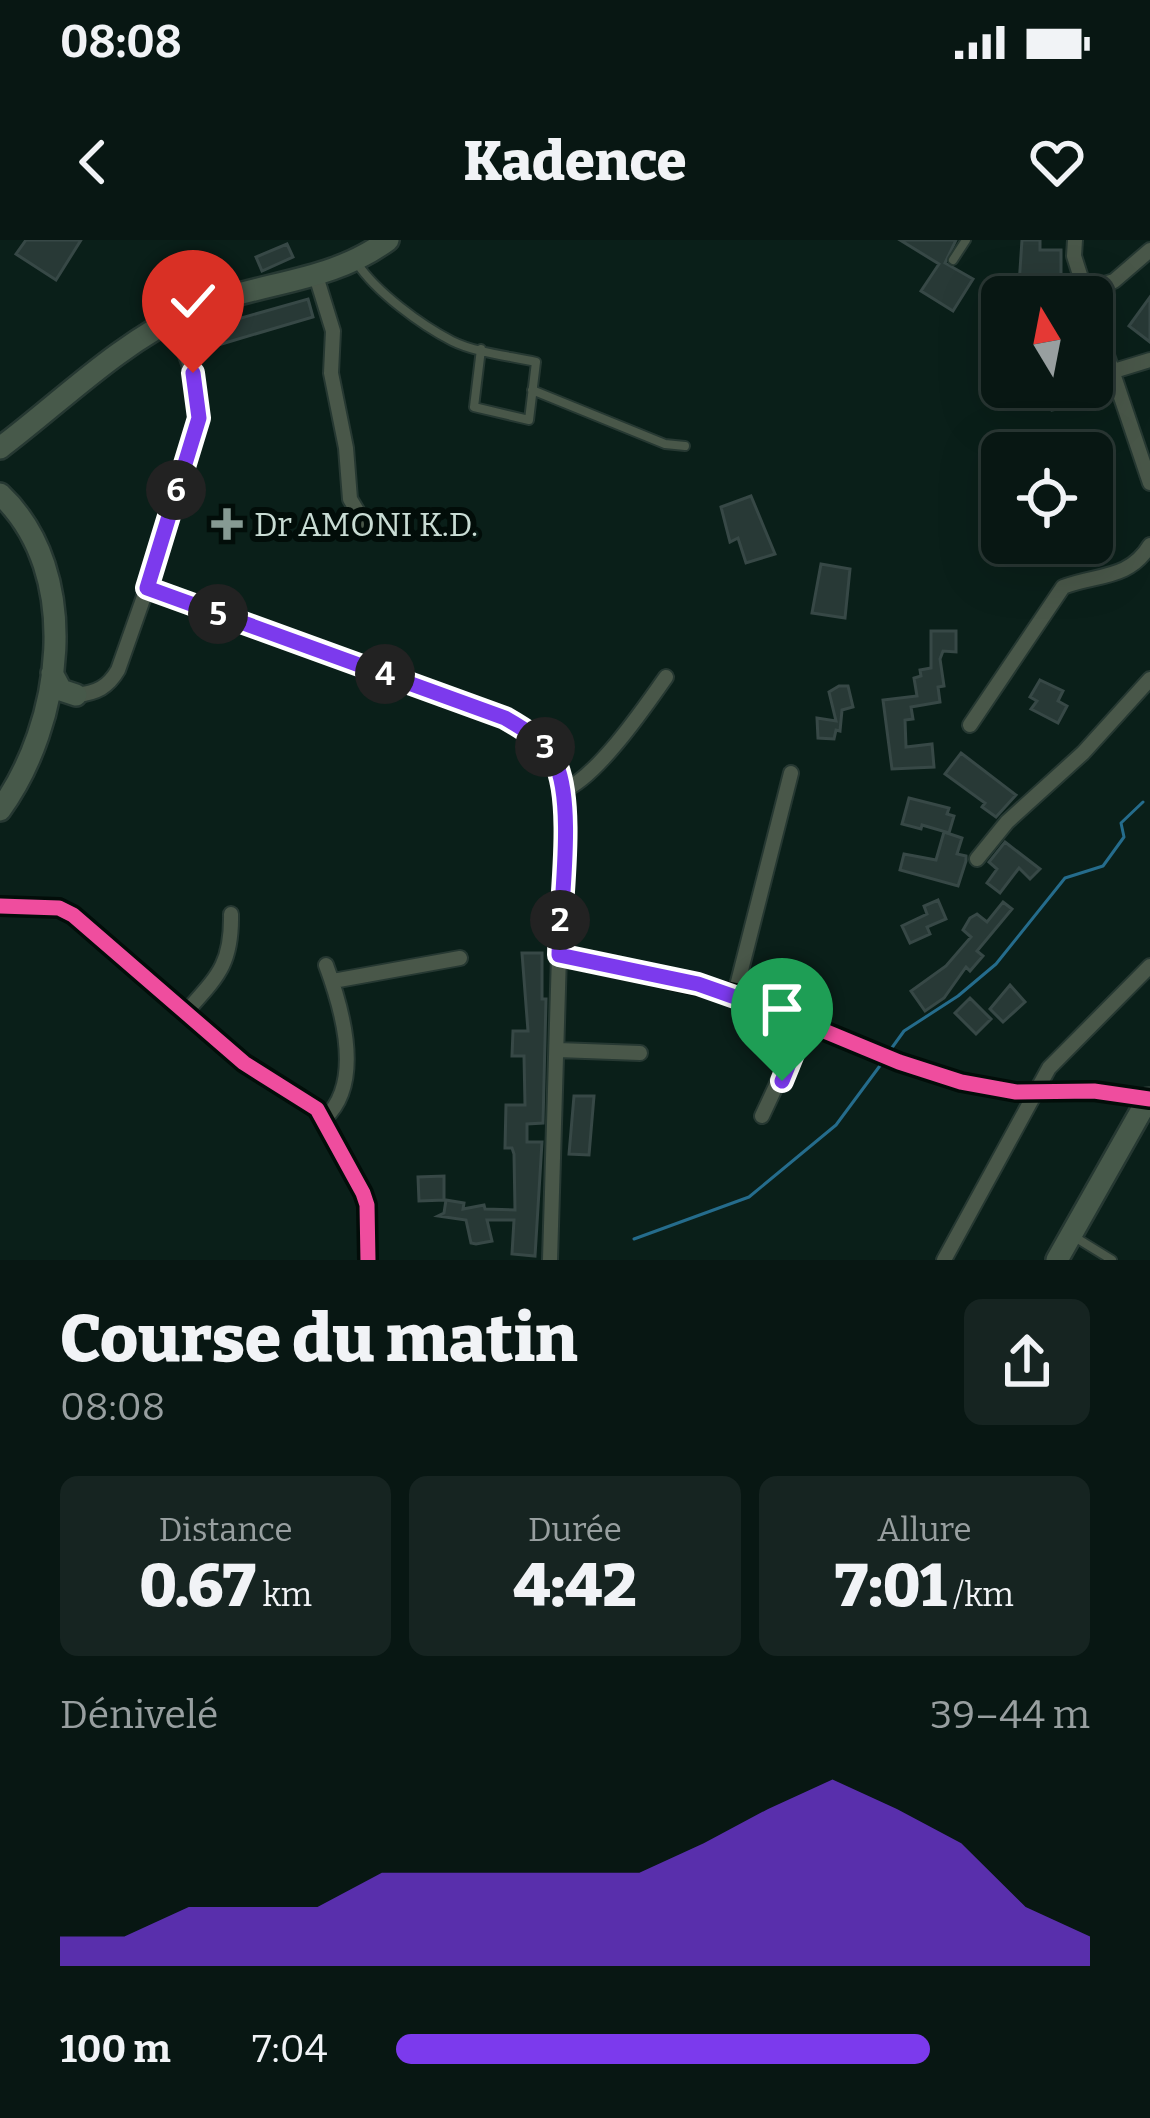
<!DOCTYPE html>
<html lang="fr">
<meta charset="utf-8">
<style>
:root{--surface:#081713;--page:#162421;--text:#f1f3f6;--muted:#989fa0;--line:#293633;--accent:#7c3aed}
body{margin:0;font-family:Bitter,serif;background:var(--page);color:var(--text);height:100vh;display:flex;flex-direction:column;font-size:45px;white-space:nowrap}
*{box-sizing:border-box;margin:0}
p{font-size:39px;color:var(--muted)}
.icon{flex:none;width:66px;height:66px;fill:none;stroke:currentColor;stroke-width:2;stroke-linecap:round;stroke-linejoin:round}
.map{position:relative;height:1020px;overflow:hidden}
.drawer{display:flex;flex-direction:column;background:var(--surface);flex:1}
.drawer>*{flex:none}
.needle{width:78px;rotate:350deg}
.buttons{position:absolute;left:981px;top:36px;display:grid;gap:24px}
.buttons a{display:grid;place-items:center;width:132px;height:132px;border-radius:18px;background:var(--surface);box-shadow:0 12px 48px #0002,0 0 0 3px var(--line);font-size:60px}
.pin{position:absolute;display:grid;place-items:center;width:102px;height:102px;color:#fff;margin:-123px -51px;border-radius:50% 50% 50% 0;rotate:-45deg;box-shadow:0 0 12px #0007}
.pin .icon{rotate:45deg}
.km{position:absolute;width:60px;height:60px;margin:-30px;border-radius:50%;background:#222;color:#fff;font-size:33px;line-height:60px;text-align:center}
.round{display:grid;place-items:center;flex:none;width:126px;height:126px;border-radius:18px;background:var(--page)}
.head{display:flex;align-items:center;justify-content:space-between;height:204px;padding:0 60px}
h1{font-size:66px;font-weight:800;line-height:90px}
.figures{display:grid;grid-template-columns:repeat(3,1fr);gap:18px;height:204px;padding:12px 60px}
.figures div{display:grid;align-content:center;border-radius:18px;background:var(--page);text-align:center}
.figures b{font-size:60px;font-weight:800}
.figures small{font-size:33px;font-weight:400}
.figures p{font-size:33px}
.chart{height:336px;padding:24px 60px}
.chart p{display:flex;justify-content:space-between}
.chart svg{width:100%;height:216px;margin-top:12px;fill:var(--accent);opacity:.7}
ul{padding:0 60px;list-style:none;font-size:39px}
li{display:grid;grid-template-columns:192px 144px 1fr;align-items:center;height:90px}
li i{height:30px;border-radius:15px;background:var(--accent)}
.status{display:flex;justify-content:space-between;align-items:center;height:84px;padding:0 60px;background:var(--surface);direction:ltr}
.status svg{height:33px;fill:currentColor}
header{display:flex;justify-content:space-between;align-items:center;height:156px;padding:0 60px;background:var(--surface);font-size:54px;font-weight:800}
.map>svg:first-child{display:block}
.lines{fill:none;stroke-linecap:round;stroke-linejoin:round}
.stream{stroke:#256c8c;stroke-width:3}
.building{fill:#283936;stroke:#374846;stroke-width:3}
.lane-casing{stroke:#263832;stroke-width:12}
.street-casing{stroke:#263832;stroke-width:18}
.secondary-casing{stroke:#263832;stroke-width:26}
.lane{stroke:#495749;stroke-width:8}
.street{stroke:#495749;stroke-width:14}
.secondary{stroke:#47594a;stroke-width:21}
.cycleway-casing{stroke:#020d09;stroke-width:22}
.cycleway{stroke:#ef4d9e;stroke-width:15}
.route-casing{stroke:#fff;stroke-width:24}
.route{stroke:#7c3aed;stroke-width:15}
.poi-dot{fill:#869a93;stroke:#020d09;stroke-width:4.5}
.labels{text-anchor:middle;stroke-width:12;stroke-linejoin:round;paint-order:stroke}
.poi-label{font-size:33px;fill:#c9dcd4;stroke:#020d09;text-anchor:start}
</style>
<div class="status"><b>08:08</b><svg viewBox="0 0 49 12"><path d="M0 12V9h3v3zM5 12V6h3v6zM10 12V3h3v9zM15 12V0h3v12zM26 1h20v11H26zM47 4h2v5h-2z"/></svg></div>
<header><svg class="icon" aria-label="back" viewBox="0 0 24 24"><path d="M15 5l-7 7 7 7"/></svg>Kadence<svg class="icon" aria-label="heart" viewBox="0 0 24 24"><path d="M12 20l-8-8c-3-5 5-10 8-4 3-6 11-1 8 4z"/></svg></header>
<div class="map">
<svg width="1150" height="1020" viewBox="0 0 1150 1020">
<rect width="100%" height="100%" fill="#0a1f19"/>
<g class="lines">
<path class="stream" d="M 891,809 L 904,791 L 958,756 L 996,724 L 1065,638 L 1103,626 L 1124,597 L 1121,583 L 1143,562
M 634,999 L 749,957 L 836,885 L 882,823"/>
</g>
<path class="building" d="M 26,0 L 81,0 L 56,40 L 16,14 Z
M 900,0 L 956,0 L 945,23 L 973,39 L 953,71 L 921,51 L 939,24 Z
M 1022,0 L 1040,0 L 1040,10 L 1061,10 L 1061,44 L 1044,44 L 1045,57 L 1026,57 L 1026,45 L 1019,45 Z
M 287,4 L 293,17 L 262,31 L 256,17 Z
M 1150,57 L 1150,102 L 1129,86 Z
M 308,59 L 313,77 L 218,105 L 213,86 Z
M 1095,114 L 1110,159 L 1052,170 L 1048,153 L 1059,151 L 1058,147 L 1092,147 Z
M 751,256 L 775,314 L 746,323 L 738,298 L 730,302 L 721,267 Z
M 821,324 L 850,329 L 845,378 L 812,373 Z
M 931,391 L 956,391 L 956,412 L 943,411 L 940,419 L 944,446 L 938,447 L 940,462 L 911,467 L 913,479 L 905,480 L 906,507 L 932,504 L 934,527 L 892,529 L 883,460 L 917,456 L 914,438 L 921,436 L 920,430 L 931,428 Z
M 1040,440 L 1063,451 L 1058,461 L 1067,466 L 1058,483 L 1031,469 L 1037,461 L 1030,457 Z
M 839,446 L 848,446 L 853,467 L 842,470 L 840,491 L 836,490 L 834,499 L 818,498 L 817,478 L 836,481 L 829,452 Z
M 961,513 L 1016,555 L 996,577 L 982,567 L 985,563 L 945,534 Z
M 909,558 L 949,568 L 947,574 L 954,576 L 949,593 L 922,585 L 921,589 L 902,584 Z
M 944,592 L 962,598 L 957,614 L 966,616 L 966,621 L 958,646 L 900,630 L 904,614 L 936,620 Z
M 1005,602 L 1040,629 L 1030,639 L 1019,628 L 1000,653 L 987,643 L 997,629 L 989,622 Z
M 938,660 L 946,679 L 927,687 L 930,694 L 910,703 L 902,686 L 927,674 L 924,666 Z
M 1003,662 L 1012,669 L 977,711 L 983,716 L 970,731 L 966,727 L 944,758 L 925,771 L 911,751 L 946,726 L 971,697 L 963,690 L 970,678 L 977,674 L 987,682 Z
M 522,713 L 542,713 L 542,759 L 546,759 L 543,883 L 527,884 L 527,902 L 542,902 L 535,1016 L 512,1014 L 514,980 L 487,980 L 492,1001 L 476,1004 L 471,1003 L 466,980 L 438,976 L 444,973 L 446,960 L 464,963 L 463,969 L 484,965 L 485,969 L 515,970 L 514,914 L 512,908 L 505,908 L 506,865 L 525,865 L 524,816 L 512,816 L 513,791 L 528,791 Z
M 1010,745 L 1025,762 L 1003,782 L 990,769 Z
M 970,758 L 991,779 L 976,794 L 955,773 Z
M 574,856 L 594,856 L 589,915 L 569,914 Z
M 444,936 L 444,960 L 419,961 L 418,937 Z"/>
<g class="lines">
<g class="lane-casing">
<path id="lane" d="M 953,20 L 966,0
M 357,23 C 376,52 421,85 452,101 C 476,113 510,116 536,122 L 529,180 L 474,167 L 481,109
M 532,150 L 665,204 L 685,206
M 1073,996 L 1112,1020"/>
</g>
<g class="street-casing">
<path id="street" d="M 1075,0 L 1074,16 L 1087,57
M 316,36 L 333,91 L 331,133 L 346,208 L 350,259 L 368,289
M 1084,50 L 1114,41 L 1150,10
M 1092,71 L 1150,243
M 1114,131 L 1150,120
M 147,348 L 505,478 C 524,489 543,500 554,520 C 576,559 560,667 559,715 L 735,754 L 899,822 L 961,842 L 1016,852 L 1094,851 L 1150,859
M 76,455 C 97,453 108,447 118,430 L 147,348 L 199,177 L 198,149 L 173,79
M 970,485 L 1063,347 C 1096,334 1129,340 1150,305
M 564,550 C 597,537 645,467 666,437
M 977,619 L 1007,582 L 1083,513 L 1150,439
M 0,666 L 59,668 L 73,675 L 244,823 L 317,869 L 363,953 L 367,965 L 368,1020
M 333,741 L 460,718
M 735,754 L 791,533
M 186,772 C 218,736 232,724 231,674
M 558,810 L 640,813
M 762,876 L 806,782
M 325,878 C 364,842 342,768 326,725
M 550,1020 L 559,715
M 944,1020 L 1049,828 L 1150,726"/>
</g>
<g class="secondary-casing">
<path id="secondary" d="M 0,208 C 61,162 118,104 188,72 C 254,41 328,45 388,0
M 0,254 C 84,333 62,485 0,570
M 52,433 L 61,450 L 76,455
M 1057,1020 L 1148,859"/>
</g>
<use href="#lane" class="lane"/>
<use href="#street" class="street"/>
<use href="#secondary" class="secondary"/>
<g class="cycleway-casing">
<path id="cycleway" d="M 147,348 L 505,478 C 524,489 543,500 554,520 C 576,559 560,667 559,715 L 735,754 L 899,822 L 961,842 L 1016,852 L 1094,851 L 1150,859
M 0,666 L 59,668 L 73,675 L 244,823 L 317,869 L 363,953 L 367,965 L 368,1020"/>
</g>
<use href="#cycleway" class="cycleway"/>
</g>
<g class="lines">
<g class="route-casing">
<path id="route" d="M 193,133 L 199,178 L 147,348 L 505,478 C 524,489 543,500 554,520 C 576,560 560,666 559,715 L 698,744 L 806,782 L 782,841"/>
</g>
<use href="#route" class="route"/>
</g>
<path class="poi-dot" d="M221 266h12v12h12v12h-12v12h-12v-12h-12v-12h12z"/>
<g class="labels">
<g class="poi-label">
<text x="254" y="296">Dr AMONI K.D.</text>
</g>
</g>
</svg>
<div class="buttons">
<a><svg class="needle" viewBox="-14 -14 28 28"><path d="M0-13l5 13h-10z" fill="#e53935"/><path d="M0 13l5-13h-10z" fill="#989fa0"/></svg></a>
<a><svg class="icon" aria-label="locate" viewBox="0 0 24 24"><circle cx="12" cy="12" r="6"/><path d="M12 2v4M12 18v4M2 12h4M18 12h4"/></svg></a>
</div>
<div class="pin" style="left:782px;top:841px;background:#1e9e55"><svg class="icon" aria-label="arrive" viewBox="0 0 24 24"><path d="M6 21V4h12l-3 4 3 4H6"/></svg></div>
<div class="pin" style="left:193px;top:133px;background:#d93025"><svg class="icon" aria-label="check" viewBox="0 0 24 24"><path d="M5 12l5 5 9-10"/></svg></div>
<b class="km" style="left:560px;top:680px">2</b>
<b class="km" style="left:545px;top:507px">3</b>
<b class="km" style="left:385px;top:434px">4</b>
<b class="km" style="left:218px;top:374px">5</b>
<b class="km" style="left:176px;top:250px">6</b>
</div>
<section class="drawer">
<div class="head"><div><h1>Course du matin</h1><p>08:08</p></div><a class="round"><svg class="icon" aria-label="share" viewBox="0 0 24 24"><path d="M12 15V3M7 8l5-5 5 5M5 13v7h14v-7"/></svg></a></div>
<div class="figures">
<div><p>Distance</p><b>0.67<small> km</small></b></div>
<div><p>Durée</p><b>4:42</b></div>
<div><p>Allure</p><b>7:01<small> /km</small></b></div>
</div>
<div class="chart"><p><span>Dénivelé</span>39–44 m</p>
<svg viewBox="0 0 160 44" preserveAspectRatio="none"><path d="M0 44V38L10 38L20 32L30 32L40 32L50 25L60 25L70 25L80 25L90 25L100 19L110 12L120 6L130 12L140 19L150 32L160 38V44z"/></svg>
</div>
<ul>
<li><b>100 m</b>7:04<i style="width:77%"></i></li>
</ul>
</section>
